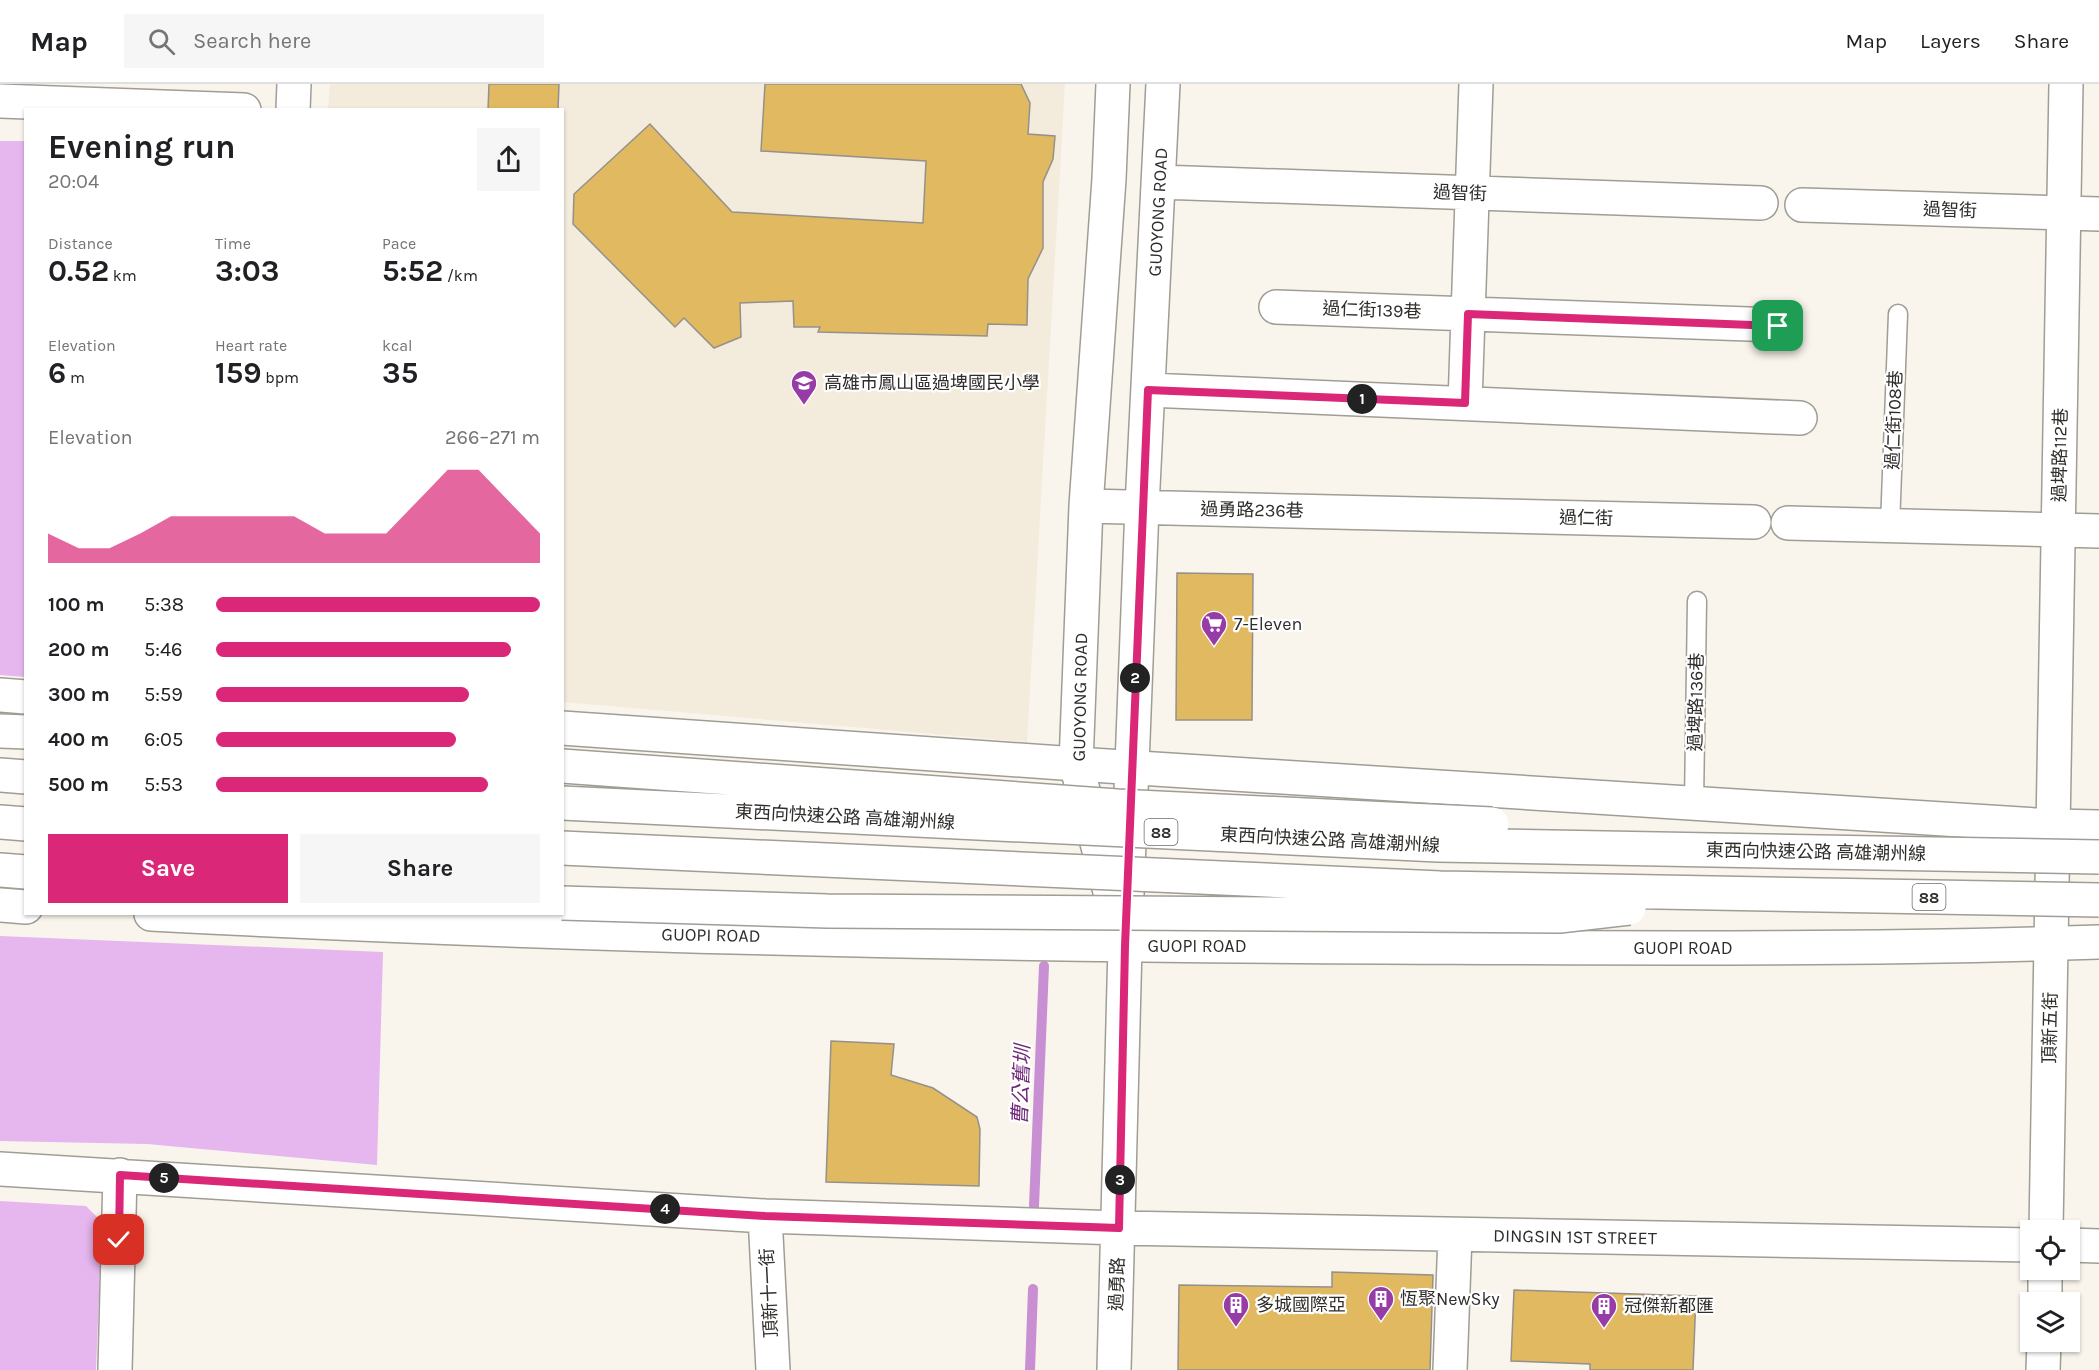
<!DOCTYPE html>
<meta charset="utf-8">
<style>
:root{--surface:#fff;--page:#f6f6f6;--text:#202124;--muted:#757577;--line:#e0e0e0;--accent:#db2777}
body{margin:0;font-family:Karla,"Noto Sans TC",sans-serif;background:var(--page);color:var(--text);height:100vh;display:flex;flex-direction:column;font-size:22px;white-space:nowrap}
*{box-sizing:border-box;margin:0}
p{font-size:20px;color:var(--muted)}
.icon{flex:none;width:33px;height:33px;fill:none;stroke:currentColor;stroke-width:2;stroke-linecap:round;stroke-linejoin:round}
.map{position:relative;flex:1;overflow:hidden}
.panel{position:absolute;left:24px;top:24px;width:540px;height:807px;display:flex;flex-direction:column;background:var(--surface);border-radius:0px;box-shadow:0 2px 4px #0004}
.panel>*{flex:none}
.fabs{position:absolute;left:2020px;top:1136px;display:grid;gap:12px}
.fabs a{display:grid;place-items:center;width:60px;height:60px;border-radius:0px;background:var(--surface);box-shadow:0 2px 4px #0004;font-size:30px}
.pin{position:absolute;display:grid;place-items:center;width:51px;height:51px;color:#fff;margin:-26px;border-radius:12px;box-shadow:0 3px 9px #0006}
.km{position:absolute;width:30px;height:30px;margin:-15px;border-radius:50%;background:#222;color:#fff;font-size:16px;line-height:30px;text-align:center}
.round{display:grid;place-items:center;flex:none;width:63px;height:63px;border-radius:0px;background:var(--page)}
.summary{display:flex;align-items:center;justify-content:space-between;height:102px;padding:0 24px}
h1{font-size:33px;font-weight:700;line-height:45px}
.metrics{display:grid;grid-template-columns:repeat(3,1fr);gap:9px;height:102px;padding:6px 24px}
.metrics div{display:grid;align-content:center}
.metrics b{font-size:30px;font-weight:700}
.metrics small{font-size:16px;font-weight:400}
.metrics p{font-size:16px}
.chart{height:168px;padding:12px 24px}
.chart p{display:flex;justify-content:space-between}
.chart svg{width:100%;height:108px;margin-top:6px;fill:var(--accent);opacity:.7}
.cta{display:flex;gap:12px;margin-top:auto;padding:12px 24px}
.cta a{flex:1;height:69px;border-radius:0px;background:var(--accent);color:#fff;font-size:24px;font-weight:700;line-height:69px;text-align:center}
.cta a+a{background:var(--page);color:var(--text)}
ul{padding:0 24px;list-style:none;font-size:20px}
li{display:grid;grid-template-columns:96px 72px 1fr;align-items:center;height:45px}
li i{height:15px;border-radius:8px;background:var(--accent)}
header{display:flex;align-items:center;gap:36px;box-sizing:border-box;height:84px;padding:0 30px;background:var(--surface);border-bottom:2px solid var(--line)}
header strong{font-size:28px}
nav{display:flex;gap:33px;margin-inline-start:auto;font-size:21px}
.search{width:420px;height:54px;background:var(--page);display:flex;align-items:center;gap:15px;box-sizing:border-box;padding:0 21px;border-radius:0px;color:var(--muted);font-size:22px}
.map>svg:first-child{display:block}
.built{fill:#f3ebdc}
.green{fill:#e6b6ee}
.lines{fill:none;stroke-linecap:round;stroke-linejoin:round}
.stream{stroke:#c98fd3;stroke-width:10}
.building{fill:#e0b961;stroke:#95918a;stroke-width:1.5}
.service-casing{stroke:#a09d95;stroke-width:21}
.minor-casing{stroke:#a09d95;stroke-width:36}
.secondary-casing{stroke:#a09d95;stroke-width:36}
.trunk-casing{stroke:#a09d95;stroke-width:36}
.service{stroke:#fff;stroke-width:18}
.minor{stroke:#fff;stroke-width:33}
.secondary{stroke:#fff;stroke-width:33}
.trunk{stroke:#fff;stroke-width:33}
.trunk-bridge-casing{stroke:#a09d95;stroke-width:36;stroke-linecap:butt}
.trunk-bridge{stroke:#fff;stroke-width:33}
.route-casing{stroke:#fff;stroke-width:12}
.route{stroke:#db2777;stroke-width:8}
.labels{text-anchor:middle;stroke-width:4.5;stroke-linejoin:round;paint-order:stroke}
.shield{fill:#fff;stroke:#6d6c6a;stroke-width:1.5}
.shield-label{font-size:16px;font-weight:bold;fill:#2f2d2a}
.street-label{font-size:18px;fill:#2f2d2a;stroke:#fff}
.poi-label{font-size:18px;fill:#2f2d2a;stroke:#fff;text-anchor:start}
.water-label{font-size:20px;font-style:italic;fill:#6f297a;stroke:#fff}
</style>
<header>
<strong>Map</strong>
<div class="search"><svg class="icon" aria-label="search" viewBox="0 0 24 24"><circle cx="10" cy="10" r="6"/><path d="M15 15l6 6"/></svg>Search here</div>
<nav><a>Map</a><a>Layers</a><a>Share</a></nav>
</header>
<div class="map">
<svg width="2099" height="1286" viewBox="0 0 2099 1286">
<rect width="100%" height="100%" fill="#f9f5ed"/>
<path class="built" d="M 330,0 L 1065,0 L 1027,658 L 563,618 L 562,26 L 328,26 Z"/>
<path class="green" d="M 0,57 L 26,57 L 25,593 L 0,591 Z
M 0,852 L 383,868 L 377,1081 L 147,1060 L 0,1057 Z
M 0,1117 L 86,1122 L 102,1138 L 96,1286 L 0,1286 Z"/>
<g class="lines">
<path class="stream" d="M 1034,1122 L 1044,882
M 1030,1286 L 1033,1205"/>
</g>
<path class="building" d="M 489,0 L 559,0 L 558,26 L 488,26 Z
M 765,0 L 1021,0 L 1030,19 L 1028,50 L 1055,52 L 1053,75 L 1043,98 L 1043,164 L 1028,195 L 1027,241 L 988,240 L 987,252 L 818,248 L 820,243 L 794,243 L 793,217 L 740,219 L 741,253 L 714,264 L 684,234 L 675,243 L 573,140 L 574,110 L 650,40 L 732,128 L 923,139 L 926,77 L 761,67 Z
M 1177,489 L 1253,490 L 1252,636 L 1176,636 Z
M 831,957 L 894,960 L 891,991 L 933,1004 L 977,1033 L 980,1045 L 979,1102 L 826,1098 Z
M 1332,1188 L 1433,1191 L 1430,1286 L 1178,1286 L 1179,1201 L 1332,1203 Z
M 1514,1206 L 1696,1212 L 1693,1286 L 1590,1286 L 1590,1280 L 1511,1277 Z"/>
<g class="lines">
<g class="service-casing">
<path id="service" d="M 1890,442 L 1898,230
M 1694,719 L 1697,517"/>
</g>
<g class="minor-casing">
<path id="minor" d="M 0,17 L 244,26
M 293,26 L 294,0
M 1160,98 L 1761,119
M 1802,121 L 2099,130
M 1276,223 L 1777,241
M 1148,306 L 1800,334
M 1465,319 L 1476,0
M 1086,422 L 1754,438
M 1788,439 L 2099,447
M 1112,815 L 1076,680 L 1086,422 L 1109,95 L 1113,0
M 0,1085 L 765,1132 L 1119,1144 L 2031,1161
M 765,1132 L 773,1286
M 2046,1146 L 2066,0
M 2070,1161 L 2099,1162
M 2045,1218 L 2045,1185
M 115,1286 L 120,1091
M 1114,1286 L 1125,862 L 1142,423 L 1163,0
M 1450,1286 L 1455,1151
M 2043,1286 L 2044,1257"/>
</g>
<g class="secondary-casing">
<path id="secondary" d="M 0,611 L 26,613
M 562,644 L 1076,680 L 2053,742 L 2099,743
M 0,821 L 26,823
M 151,830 C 561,852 973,861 1384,863 C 1622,864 1861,866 2099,858"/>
</g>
<g class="trunk-casing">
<path id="trunk" d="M 0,647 L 26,648
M 0,691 L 26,693
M 0,738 L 26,740
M 0,786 L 26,788"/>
</g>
<use href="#service" class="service"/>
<use href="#minor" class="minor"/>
<use href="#secondary" class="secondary"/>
<use href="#trunk" class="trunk"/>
<g class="trunk-bridge-casing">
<path id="trunk-bridge" d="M 562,682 L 1117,722 L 1492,740
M 562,719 L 1438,761 L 2099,773
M 562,764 L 1440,804 L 2099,816
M 562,819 L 827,827 L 1559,832 L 1629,824"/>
</g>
<use href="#trunk-bridge" class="trunk-bridge"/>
</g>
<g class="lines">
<g class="route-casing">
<path id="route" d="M 119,1156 L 120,1091 L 765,1132 L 1119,1144 L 1125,862 L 1148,306 L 1465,319 L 1468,230 L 1778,242"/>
</g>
<use href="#route" class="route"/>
</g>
<defs>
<g id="school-pin" transform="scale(1.35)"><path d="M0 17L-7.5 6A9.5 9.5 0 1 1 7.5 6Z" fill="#973ba6" stroke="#fff"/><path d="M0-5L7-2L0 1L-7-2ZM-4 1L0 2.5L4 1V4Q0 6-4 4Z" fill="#fff"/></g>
<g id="supermarket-pin" transform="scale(1.35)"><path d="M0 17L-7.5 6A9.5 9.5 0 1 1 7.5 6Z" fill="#973ba6" stroke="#fff"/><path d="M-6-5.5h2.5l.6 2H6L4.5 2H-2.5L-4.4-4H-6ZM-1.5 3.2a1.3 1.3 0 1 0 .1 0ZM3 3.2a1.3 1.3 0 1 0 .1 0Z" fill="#fff"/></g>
<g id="building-pin" transform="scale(1.35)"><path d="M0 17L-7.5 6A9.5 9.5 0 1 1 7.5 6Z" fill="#973ba6" stroke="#fff"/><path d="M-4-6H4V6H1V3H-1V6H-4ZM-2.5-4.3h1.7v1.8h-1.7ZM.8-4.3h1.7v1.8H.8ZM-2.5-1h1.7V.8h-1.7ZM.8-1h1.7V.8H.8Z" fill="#fff"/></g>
</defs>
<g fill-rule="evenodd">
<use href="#school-pin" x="804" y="299"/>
<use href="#supermarket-pin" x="1214" y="540"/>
<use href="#building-pin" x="1381" y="1215"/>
<use href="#building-pin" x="1236" y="1221"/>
<use href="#building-pin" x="1604" y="1222"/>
</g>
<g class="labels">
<g class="shield">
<rect x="1144.5" y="735" width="33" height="26" rx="4.5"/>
<rect x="1912.5" y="800" width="33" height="26" rx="4.5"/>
</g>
<g class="shield-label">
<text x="1161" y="754">88</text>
<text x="1929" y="819">88</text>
</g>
<g class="street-label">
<text transform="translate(1460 109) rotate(2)" y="6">過智街</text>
<text transform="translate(1950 126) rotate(2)" y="6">過智街</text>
<text transform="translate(1158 128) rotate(-87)" y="6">GUOYONG ROAD</text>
<text transform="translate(1372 226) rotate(2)" y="6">過仁街139巷</text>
<text transform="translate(1894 336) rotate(-88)" y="6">過仁街108巷</text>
<text transform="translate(2060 371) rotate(-89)" y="6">過埤路112巷</text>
<text transform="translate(1252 426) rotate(1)" y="6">過勇路236巷</text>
<text transform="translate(1586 434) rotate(1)" y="6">過仁街</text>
<text transform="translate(1080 613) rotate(-89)" y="6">GUOYONG ROAD</text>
<text transform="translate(1696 618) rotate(-89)" y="6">過埤路136巷</text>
<text transform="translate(845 733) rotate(3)" y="6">東西向快速公路 高雄潮州線</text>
<text transform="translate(1330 756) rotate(3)" y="6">東西向快速公路 高雄潮州線</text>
<text transform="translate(1816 768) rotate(1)" y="6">東西向快速公路 高雄潮州線</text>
<text transform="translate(711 851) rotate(1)" y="6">GUOPI ROAD</text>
<text x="1197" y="868">GUOPI ROAD</text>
<text x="1683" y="870">GUOPI ROAD</text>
<text transform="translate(2050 944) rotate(-89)" y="6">頂新五街</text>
<text transform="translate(1575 1153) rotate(1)" y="6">DINGSIN 1ST STREET</text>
<text transform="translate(1117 1200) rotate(-88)" y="6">過勇路</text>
<text transform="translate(769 1209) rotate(-93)" y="6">頂新十一街</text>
</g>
<g class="poi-label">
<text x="824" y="305">高雄市鳳山區過埤國民小學</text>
<text x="1234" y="546">7-Eleven</text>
<text x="1400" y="1221">恆聚NewSky</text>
<text x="1256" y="1227">多城國際亞</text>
<text x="1624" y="1228">冠傑新都匯</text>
</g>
<g class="water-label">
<text transform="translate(1021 1001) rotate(-88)" y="7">曹公舊圳</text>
</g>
</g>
</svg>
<div class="fabs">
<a><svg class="icon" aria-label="locate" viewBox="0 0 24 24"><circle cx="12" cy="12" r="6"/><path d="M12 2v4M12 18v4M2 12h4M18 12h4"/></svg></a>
<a><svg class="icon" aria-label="layers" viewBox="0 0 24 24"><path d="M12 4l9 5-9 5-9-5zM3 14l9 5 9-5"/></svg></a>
</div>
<div class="pin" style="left:1778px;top:242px;background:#1e9e55"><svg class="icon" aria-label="arrive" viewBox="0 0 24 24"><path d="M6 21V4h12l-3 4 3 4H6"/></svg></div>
<div class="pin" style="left:119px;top:1156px;background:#d93025"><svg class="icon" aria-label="check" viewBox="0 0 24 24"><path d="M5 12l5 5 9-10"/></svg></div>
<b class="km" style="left:1362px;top:315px">1</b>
<b class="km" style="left:1135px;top:594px">2</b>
<b class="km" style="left:1120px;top:1096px">3</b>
<b class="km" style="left:665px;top:1125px">4</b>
<b class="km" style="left:164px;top:1094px">5</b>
<section class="panel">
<div class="summary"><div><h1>Evening run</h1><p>20:04</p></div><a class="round"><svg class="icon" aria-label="share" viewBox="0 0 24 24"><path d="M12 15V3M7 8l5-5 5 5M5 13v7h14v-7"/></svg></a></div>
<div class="metrics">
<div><p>Distance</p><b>0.52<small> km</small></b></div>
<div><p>Time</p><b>3:03</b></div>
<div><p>Pace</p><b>5:52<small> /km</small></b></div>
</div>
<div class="metrics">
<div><p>Elevation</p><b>6<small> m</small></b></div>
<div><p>Heart rate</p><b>159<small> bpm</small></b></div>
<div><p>kcal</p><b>35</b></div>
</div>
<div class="chart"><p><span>Elevation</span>266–271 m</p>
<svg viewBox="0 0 160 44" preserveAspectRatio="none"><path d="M0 44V32L10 38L20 38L30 32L40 25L50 25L60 25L70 25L80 25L90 32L100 32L110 32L120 19L130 6L140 6L150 19L160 32V44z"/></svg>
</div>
<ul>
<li><b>100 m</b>5:38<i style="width:100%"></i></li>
<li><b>200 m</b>5:46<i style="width:91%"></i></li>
<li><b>300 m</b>5:59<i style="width:78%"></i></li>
<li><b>400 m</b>6:05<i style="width:74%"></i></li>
<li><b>500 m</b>5:53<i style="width:84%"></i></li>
</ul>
<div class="cta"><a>Save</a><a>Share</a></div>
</section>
</div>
